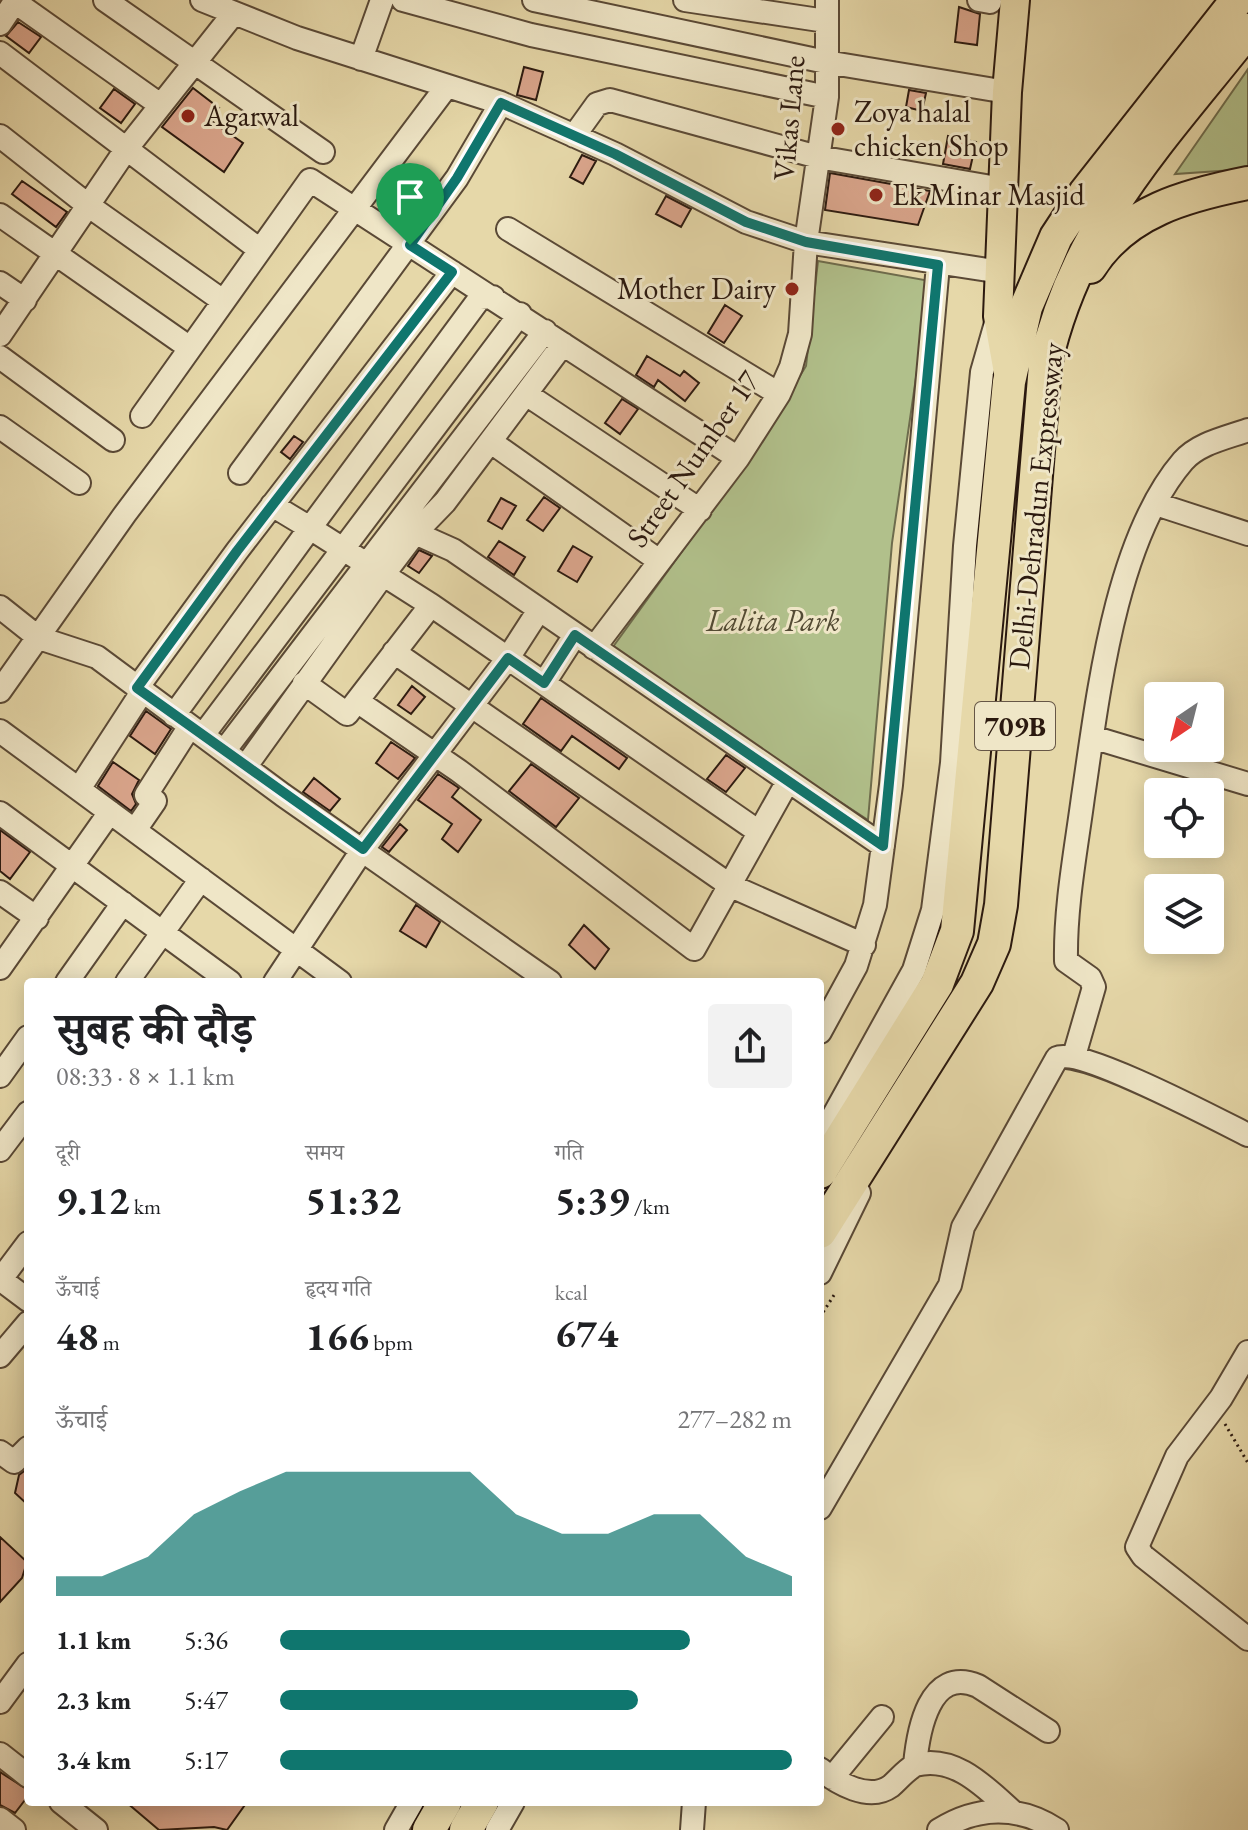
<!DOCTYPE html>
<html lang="hi">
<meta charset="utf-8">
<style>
:root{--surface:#fff;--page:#f2f2f2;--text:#202124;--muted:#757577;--accent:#0f766e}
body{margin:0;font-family:"EB Garamond","Noto Serif Devanagari",serif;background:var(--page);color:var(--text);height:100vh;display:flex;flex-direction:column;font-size:30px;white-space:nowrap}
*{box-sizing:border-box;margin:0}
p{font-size:26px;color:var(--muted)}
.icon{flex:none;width:44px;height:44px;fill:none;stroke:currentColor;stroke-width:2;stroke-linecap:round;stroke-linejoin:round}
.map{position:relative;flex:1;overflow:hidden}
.side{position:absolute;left:24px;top:978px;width:800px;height:828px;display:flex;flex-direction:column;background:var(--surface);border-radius:8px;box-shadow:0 4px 20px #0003}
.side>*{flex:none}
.needle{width:52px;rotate:215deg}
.tools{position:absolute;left:1144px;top:682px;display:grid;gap:16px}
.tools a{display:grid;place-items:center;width:80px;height:80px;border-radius:8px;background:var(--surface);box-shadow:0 4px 20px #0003;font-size:40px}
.pin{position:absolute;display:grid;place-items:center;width:68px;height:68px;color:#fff;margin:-82px -34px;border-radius:50% 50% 50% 0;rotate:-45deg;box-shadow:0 0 8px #0007}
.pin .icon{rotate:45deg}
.round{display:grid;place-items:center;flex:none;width:84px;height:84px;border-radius:8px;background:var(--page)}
.headline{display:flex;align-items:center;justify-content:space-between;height:136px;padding:0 32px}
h1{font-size:44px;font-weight:700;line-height:60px}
.metrics{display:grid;grid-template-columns:repeat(3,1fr);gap:12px;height:136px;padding:8px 32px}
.metrics div{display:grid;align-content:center}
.metrics b{font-size:40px;font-weight:700}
.metrics small{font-size:22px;font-weight:400}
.metrics p{font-size:22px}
.chart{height:224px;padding:16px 32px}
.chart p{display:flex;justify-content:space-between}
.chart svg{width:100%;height:144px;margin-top:8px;fill:var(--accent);opacity:.7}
ul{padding:0 32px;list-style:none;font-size:26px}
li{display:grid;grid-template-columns:128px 96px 1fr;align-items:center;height:60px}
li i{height:20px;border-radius:10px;background:var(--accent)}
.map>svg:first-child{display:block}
.green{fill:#b1c08b;stroke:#6e6c4d;stroke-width:2}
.building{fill:#dba68d;stroke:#2b190f;stroke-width:2}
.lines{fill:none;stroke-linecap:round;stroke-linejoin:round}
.minor-casing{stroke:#5a4936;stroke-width:26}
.major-casing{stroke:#2b190f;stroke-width:32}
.highway-casing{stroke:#2b190f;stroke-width:36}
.path{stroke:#2b190f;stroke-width:3;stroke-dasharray:2 4;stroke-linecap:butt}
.minor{stroke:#efe6c7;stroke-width:22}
.major{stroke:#e6d8a9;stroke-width:28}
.highway{stroke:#e6d8a9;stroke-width:32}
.route-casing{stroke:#fff;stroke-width:16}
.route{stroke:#0f766e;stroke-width:10}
.poi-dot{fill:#8f2418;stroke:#efe6c7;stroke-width:3}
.labels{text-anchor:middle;stroke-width:6;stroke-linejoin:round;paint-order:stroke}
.shield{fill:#efe6c7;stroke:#665646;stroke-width:2}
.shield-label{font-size:28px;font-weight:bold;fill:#2b190f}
.poi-label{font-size:30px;fill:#2b190f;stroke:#efe6c7;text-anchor:start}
.street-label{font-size:30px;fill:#2b190f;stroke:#efe6c7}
.park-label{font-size:30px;font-style:italic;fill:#534b34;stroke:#efe6c7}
</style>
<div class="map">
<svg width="1248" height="1830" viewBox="0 0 1248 1830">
<rect width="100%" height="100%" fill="#e6d8a9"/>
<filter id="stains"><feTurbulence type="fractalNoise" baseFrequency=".0025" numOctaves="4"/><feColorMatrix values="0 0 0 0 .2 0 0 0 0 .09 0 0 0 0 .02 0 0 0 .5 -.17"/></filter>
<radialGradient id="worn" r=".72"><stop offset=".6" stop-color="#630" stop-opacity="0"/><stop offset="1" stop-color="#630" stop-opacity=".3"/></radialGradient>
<path class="green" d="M 1248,69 L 1248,169 L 1175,174 Z
M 818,261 L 930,281 L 892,543 L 868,820 L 610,651 L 751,456 L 806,366 Z"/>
<path class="building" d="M 959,7 L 980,14 L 977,45 L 955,42 Z
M 18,22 L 41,37 L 29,53 L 6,36 Z
M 524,67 L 543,72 L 536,100 L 517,95 Z
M 193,88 L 219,108 L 210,120 L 243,143 L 224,172 L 162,127 Z
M 114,89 L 135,104 L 121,123 L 100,108 Z
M 909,90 L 926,93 L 922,111 L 906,107 Z
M 948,136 L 976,142 L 970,169 L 943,164 Z
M 582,155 L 596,161 L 583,184 L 570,177 Z
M 830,173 L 930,191 L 918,225 L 825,210 Z
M 22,181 L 67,212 L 56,227 L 12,194 Z
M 666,196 L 691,209 L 681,227 L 656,214 Z
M 725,305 L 742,316 L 724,343 L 708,333 Z
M 647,356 L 680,376 L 684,371 L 699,383 L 685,401 L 658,380 L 654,387 L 636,375 Z
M 622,399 L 638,409 L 620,434 L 605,423 Z
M 294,436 L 303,442 L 290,459 L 281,452 Z
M 544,497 L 560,508 L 543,531 L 527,520 Z
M 501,498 L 516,506 L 502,529 L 488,521 Z
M 499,541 L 525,557 L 514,575 L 488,557 Z
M 573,546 L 592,557 L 577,582 L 558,571 Z
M 419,550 L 432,556 L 419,573 L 408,566 Z
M 412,686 L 425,697 L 411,714 L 398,705 Z
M 541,698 L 627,758 L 619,769 L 572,736 L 561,751 L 523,724 Z
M 146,711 L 171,729 L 155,754 L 130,736 Z
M 391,742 L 415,758 L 398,779 L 376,763 Z
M 726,755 L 745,768 L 726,792 L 707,779 Z
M 113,762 L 139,780 L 132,794 L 136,804 L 131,811 L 98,786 Z
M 531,764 L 579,798 L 556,827 L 509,791 Z
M 438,774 L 459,788 L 452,797 L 481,820 L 458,852 L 442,839 L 452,824 L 418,800 Z
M 314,778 L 340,799 L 330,811 L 303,792 Z
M 400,824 L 407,830 L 389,852 L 382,847 Z
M 0,830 L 30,852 L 10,879 L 0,871 Z
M 416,905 L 440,922 L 426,947 L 400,931 Z
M 584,925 L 609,949 L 595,969 L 569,945 Z
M 28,1468 L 28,1505 L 15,1493 L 19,1475 Z
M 0,1537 L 27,1562 L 22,1578 L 0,1602 Z
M 0,1772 L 28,1790 L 28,1796 L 15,1813 L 0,1805 Z
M 126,1802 L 247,1802 L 227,1830 L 214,1827 L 159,1830 Z"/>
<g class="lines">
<g class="minor-casing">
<path id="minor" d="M 105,0 L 323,152
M 202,0 L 297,38 L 501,103 L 615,154 L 746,222 L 806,242 L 1001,272
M 403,0 L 531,35 L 827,97
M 534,0 L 826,62 L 1007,92
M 685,0 L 826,21
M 979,0 L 990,2
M 15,2 L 159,104
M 0,24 L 16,0
M 0,53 L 260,250
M 361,59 L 382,0
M 0,136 L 89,206 L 223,301
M 574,136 L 597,104 L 610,100 L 818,157 L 1003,189
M 0,215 L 190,348
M 508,229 L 779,394
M 0,283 L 25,300
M 493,297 L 480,298 L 310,528 L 431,605 L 759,832
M 0,335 L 127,148 L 234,13
M 0,357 L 113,440
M 526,394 L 700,510
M 142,416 L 310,180 L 738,458
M 0,427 L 79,483
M 491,442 L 658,560
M 240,473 L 457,178 L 501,103
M 1156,504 L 1248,534
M 415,533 L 453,550 L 883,846
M 0,607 L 39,638 L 97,657 L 283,795 L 550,982
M 594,648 L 738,458 L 779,394 L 791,367 L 800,334 L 806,242 L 827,97 L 827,0
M 394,652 L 731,886 L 864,945
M 304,683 L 347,714 L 431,605
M 544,683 L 575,635
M 137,688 L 237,551 L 452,272
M 0,691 L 125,514 L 447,86
M 357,701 L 459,771 L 694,949 L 788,781
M 174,715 L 310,528 L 272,505
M 0,731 L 340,982
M 203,735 L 520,314
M 1092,737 L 1248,784
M 224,751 L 545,331
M 246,766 L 383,575 L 415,533 L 445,502 L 563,344
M 79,789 L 142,692
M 0,813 L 230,982
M 135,830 L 155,801 L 146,795 L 190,726
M 0,892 L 37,918
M 0,968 L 110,812
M 67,982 L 123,903
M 127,982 L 201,879
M 275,982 L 363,849 L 508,658 L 539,610
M 820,1032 L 856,966 L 875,905 L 891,785 L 938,265
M 1074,1056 L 1094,987 L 1090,978 L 1066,961 C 1065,906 1076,850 1083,797 C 1098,696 1115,540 1183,461 C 1199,443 1226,438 1248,430
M 0,1076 L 28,1037
M 820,1140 L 914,970 L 933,910 L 952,763 L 965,546 L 982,372 L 998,316
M 0,1150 L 28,1113
M 820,1273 L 859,1193
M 0,1279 L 28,1300
M 1,1279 L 28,1243
M 1248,1352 L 1221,1398 L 1177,1456 L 1137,1547 L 1143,1556 L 1248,1639
M 0,1356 L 28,1323
M 0,1452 L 14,1462 L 28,1448
M 820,1508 L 950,1285 L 963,1227 L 1057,1058 C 1080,1047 1218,1120 1248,1135
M 0,1702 L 28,1664
M 0,1754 L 28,1776
M 915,1765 C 918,1732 929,1665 978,1686 L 1048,1731
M 820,1769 C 837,1783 869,1802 891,1786 C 899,1779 905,1771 915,1765 C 955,1754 986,1788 1013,1812
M 832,1778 L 882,1717
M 61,1802 L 96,1830
M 0,1819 L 14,1830
M 396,1830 L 412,1802
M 497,1830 L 513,1802
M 692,1830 L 694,1802
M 939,1830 C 977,1806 1019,1805 1057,1830"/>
</g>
<g class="major-casing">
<path id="major" d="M 1009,378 L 998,316 L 1007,92 L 1015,0"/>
</g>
<g class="highway-casing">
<path id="highway" d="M 1090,267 C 1125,211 1188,195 1248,183
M 820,1172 L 937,984 L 957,931 L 1009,382 L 1026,307 L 1056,237 L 1085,193 L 1237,0
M 820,1232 L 977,983 L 994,944 L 1001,905 L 1045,365 C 1076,225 1162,139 1248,30
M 429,1830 L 445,1802
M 466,1830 L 482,1802"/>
</g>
<path class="path" d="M 820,1317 L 836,1292
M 1225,1424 L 1248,1463"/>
<use href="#minor" class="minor"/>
<use href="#major" class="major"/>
<use href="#highway" class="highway"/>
</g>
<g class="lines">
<g class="route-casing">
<path id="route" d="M 501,103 L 615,154 L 746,222 L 806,242 L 938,265 L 883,846 L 575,635 L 544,683 L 508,658 L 363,849 L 137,688 L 237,551 L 452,272 L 410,245 L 457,178 Z"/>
</g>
<use href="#route" class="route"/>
</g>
<g class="poi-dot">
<circle cx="188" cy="116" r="8"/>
<circle cx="838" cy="129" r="8"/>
<circle cx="876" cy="195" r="8"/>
<circle cx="792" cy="289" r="8"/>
</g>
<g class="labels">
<rect class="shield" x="975" y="702" width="80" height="48" rx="6"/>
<g class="shield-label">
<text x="1015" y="736">709B</text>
</g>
<g class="poi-label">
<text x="854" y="122">Zoya halal<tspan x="854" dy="34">chicken Shop</tspan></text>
<text x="204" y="126">Agarwal</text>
<text x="892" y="205">Ek Minar Masjid</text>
<text x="776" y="299" text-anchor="end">Mother Dairy</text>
</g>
<g class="street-label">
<text transform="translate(789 118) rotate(-85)" y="10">Vikas Lane</text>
<text transform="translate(693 459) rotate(-55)" y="10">Street Number 17</text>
<text transform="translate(1036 506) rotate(-84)" y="10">Delhi-Dehradun Expressway</text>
</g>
<g class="park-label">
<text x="773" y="631">Lalita Park</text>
</g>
</g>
<rect width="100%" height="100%" filter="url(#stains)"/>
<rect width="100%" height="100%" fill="url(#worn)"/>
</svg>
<div class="tools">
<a><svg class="needle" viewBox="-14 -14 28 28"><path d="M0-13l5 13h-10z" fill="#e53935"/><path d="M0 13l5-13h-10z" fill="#757577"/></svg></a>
<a><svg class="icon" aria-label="locate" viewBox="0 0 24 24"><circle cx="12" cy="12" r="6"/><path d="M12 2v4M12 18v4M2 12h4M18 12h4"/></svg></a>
<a><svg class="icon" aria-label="layers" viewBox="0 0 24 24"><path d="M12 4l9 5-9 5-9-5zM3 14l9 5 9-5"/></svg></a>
</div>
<div class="pin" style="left:410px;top:245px;background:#1e9e55"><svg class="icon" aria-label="arrive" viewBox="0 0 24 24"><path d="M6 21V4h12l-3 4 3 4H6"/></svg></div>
<section class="side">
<div class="headline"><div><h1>सुबह की दौड़</h1><p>08:33 · 8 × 1.1 km</p></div><a class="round"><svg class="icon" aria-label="share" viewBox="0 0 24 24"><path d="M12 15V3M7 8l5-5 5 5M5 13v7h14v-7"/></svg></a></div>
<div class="metrics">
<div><p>दूरी</p><b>9.12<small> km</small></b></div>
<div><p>समय</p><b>51:32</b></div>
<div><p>गति</p><b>5:39<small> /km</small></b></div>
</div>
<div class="metrics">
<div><p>ऊँचाई</p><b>48<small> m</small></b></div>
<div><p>हृदय गति</p><b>166<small> bpm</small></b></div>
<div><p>kcal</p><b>674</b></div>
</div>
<div class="chart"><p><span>ऊँचाई</span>277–282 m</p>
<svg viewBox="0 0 160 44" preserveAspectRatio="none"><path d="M0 44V38L10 38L20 32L30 19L40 12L50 6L60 6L70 6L80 6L90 6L100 19L110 25L120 25L130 19L140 19L150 32L160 38V44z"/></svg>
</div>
<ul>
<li><b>1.1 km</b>5:36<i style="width:80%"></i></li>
<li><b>2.3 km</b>5:47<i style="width:70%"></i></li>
<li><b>3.4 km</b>5:17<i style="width:100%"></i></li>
</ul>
</section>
</div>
